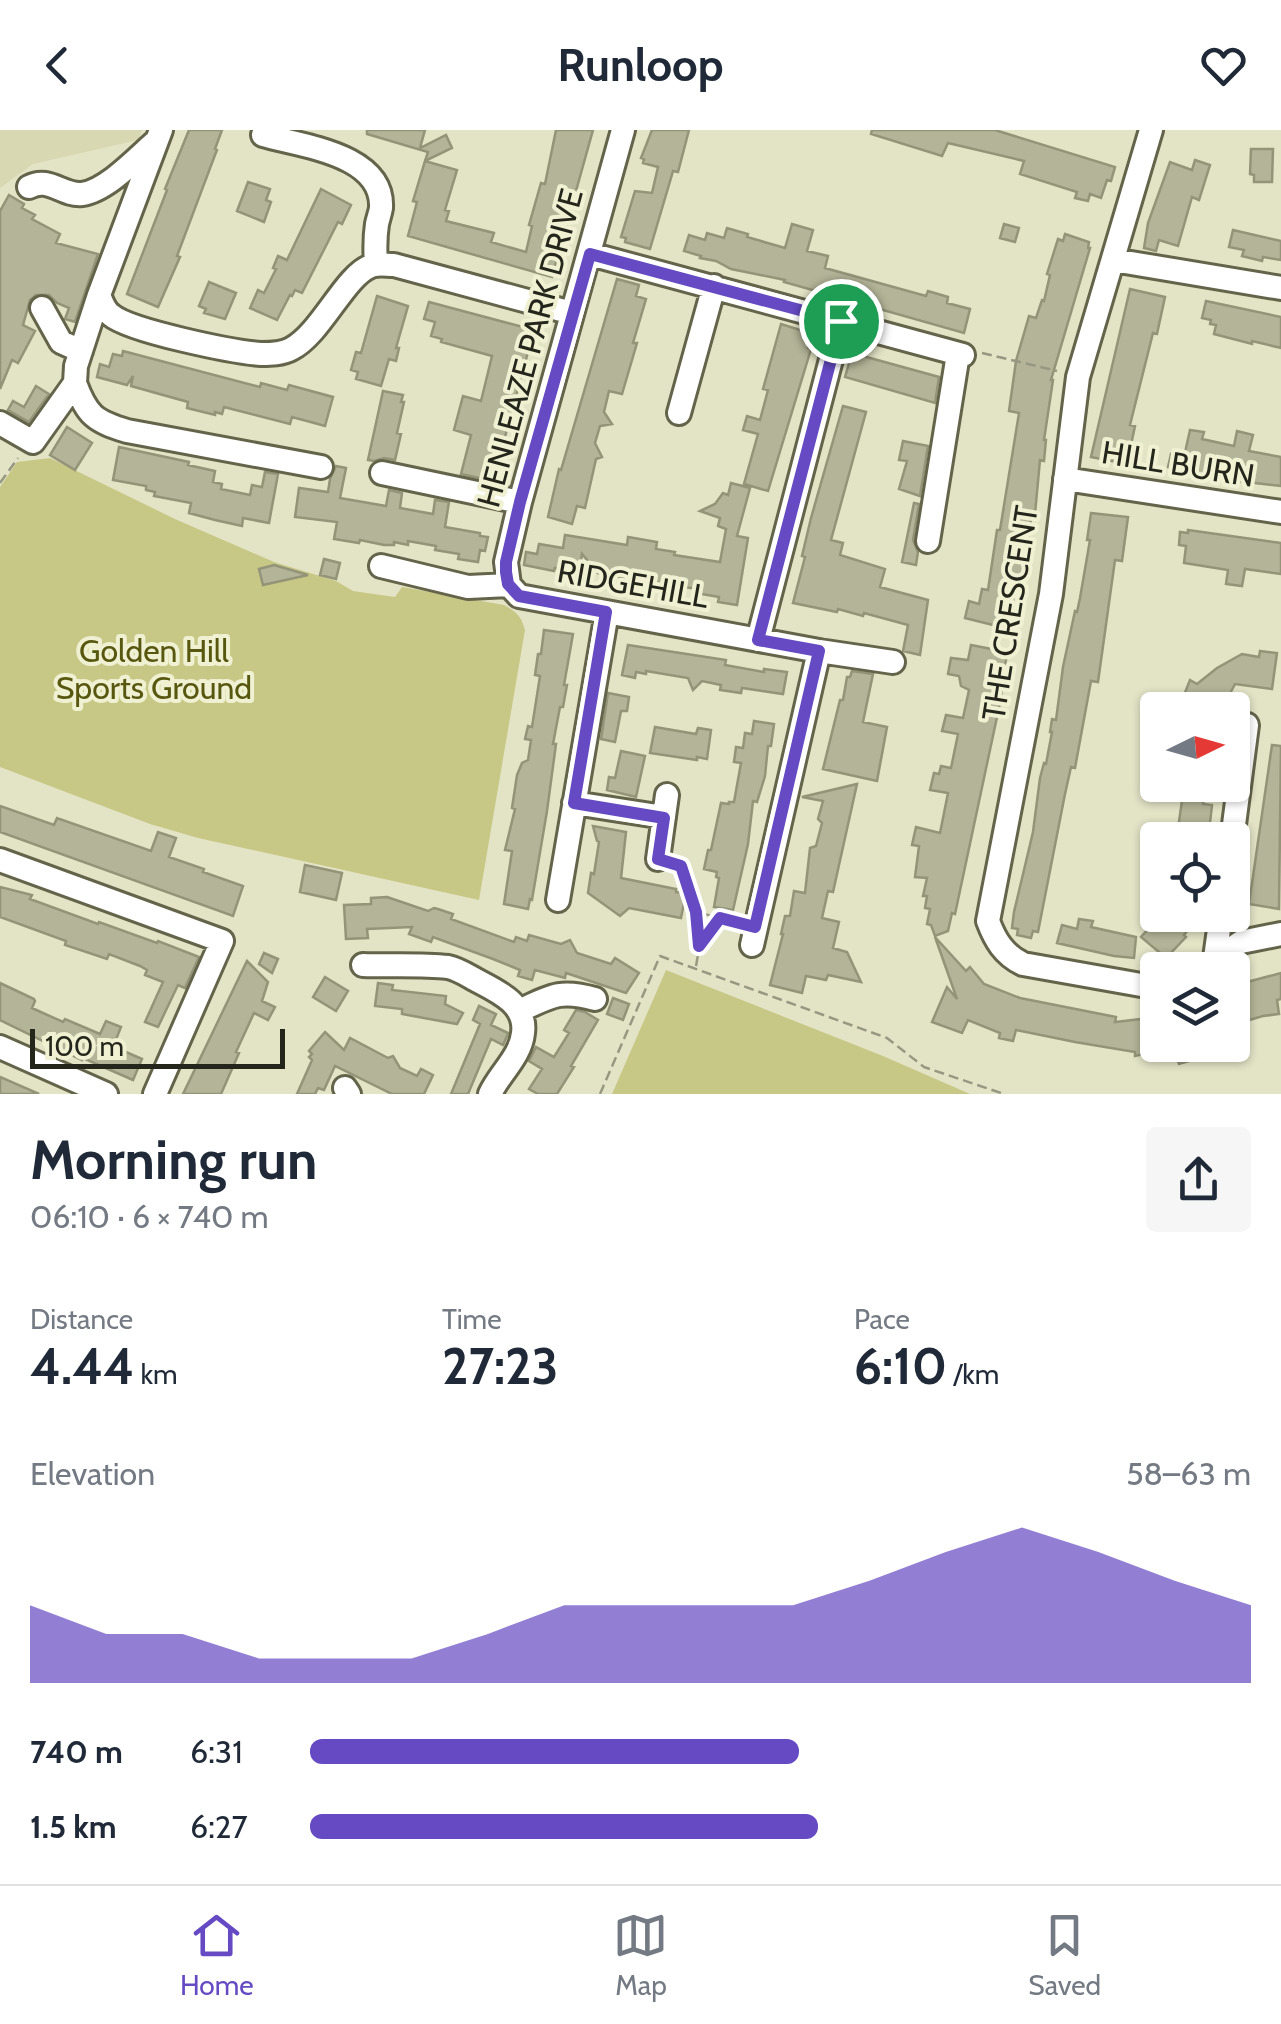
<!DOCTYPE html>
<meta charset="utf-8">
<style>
:root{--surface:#fff;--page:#f6f6f7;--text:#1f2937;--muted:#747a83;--line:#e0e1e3;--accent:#654ac3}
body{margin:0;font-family:Cabin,sans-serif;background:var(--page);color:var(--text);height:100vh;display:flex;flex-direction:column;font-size:38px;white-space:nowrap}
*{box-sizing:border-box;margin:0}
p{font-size:32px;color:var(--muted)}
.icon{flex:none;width:55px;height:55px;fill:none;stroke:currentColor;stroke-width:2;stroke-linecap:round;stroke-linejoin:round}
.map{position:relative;height:964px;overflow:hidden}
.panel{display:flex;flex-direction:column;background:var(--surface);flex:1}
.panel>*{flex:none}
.needle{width:65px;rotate:85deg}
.buttons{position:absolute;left:1140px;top:562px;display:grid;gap:20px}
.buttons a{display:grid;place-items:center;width:110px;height:110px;border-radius:10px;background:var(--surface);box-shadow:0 2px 8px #0004;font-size:50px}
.scale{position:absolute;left:30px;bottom:25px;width:255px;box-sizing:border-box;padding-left:10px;border:5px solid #25261b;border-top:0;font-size:28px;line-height:35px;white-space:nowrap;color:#25261b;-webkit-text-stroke:8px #f0f1d3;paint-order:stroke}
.pin{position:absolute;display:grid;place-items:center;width:85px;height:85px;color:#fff;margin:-42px;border:5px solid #fff;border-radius:50%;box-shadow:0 2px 10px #0007}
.round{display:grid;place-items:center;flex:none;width:105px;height:105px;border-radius:10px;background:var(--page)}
.overview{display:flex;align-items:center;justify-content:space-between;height:170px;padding:0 30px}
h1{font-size:55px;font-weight:700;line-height:75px}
.metrics{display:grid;grid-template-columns:repeat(3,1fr);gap:15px;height:170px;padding:10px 30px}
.metrics div{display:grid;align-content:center}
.metrics b{font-size:50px;font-weight:700}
.metrics small{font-size:28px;font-weight:400}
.metrics p{font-size:28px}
.chart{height:280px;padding:20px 30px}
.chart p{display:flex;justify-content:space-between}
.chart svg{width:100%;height:180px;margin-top:10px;fill:var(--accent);opacity:.7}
ul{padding:0 30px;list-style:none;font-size:32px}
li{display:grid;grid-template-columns:160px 120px 1fr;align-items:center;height:75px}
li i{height:25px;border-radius:12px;background:var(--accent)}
header{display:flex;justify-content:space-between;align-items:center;height:130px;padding:0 30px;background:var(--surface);font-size:45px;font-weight:700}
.dock{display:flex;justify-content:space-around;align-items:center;height:140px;border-top:2px solid var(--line);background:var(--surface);font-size:28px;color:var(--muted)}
.dock a{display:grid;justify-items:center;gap:5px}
.dock .selected{color:var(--accent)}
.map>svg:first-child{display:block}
.built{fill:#d8d8b3}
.green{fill:#c8c886}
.building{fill:#b4b498;stroke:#939478;stroke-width:2.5}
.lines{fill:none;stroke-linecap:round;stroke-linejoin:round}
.minor-casing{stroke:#64644b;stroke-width:28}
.path{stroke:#979881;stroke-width:2.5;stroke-dasharray:10 5;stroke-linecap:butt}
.minor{stroke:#fff;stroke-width:22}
.route-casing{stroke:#fff;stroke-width:20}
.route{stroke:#654ac3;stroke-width:12}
.labels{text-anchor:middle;stroke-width:8;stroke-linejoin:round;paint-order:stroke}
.street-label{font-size:32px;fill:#25261b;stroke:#f0f1d3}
.park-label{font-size:32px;fill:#585710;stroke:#f0f1d3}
</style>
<header><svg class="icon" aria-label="back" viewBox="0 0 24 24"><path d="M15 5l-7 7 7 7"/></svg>Runloop<svg class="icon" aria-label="heart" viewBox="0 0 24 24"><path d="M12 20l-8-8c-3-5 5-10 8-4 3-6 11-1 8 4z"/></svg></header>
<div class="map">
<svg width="1281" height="964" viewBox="0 0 1281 964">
<rect width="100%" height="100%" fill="#e3e4c6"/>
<path class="built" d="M 0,0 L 142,0 L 138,10 L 33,34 L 0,58 Z"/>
<path class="green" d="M 50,328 L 175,389 L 274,432 L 336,451 L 353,461 L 395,467 L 402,457 L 504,475 C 517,482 521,486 525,500 L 479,770 L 198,708 L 150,694 L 0,637 L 0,357 L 17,332 Z
M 666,840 L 883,926 L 970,964 L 612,964 Z"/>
<path class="building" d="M 189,0 L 222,0 L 215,19 L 217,20 L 215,25 L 177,126 L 180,127 L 158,177 L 127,164 L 167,60 L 165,59 Z
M 367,0 L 425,0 L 420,18 L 446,5 L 452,18 L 425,31 L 428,22 L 367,4 Z
M 556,0 L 593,0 L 552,147 L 408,106 L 417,72 L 413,71 L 425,31 L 457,40 L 445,80 L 449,81 L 446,91 L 494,103 L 491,112 L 526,122 L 532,96 L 529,95 L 541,53 L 545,54 Z
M 652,0 L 689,0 L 678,42 L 673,41 L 671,48 L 650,119 L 625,112 L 626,108 L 621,107 L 635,61 L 652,63 L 658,37 L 643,33 L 644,29 L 641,28 Z
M 872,0 L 995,0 L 1115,37 L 1111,51 L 1107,50 L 1101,68 L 1090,64 L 1088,71 L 1075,68 L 1077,62 L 1020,44 L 1024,31 L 948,13 L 942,26 L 871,4 Z
M 1251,19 L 1273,19 L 1272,52 L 1254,52 L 1254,45 L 1250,44 Z
M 1195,30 L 1210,35 L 1199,70 L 1192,67 L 1178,116 L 1159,110 L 1156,121 L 1144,118 L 1148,93 L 1170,32 L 1192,40 Z
M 248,52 L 270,59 L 266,70 L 271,72 L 264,92 L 237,81 Z
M 321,59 L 351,75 L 342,94 L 338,92 L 302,163 L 295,160 L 292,166 L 290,165 L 277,190 L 250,178 L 258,160 L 264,163 L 276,139 L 273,138 L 278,126 L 287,130 Z
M 9,65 L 24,74 L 22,78 L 35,85 L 32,89 L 60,104 L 56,113 L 98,124 L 75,192 L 65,189 L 69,178 L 57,173 L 49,165 L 36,165 L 30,170 L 23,195 L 35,201 L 18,233 L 12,230 L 0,259 L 0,81 Z
M 792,94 L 813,100 L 807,121 L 828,126 L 825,138 L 926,166 L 928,161 L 948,167 L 947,173 L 970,179 L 964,203 L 784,152 L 785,150 L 731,139 L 716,131 L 700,128 L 701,126 L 684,121 L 689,105 L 705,110 L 707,103 L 724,108 L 727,98 L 748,104 L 747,107 L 785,118 Z
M 1004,94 L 1019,98 L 1015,112 L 1000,108 Z
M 1233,100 L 1281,111 L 1281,130 L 1263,127 L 1262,131 L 1242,126 L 1244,120 L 1229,117 Z
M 1065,104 L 1089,112 L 1088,118 L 1090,118 L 1051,250 L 1053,250 L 1044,310 L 1046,310 L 1044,331 L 1040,330 L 1035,384 L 1032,384 L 1013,500 L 965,488 L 969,471 L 979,474 L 982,459 L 988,460 L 997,400 L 1000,400 L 1019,283 L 1009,281 L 1016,231 L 1029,186 L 1036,188 L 1042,170 L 1044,171 L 1050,145 L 1047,144 L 1058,109 L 1063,111 Z
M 617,149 L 639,155 L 636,166 L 646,169 L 633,213 L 637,213 L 622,264 L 609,261 L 604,282 L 612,294 L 600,296 L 595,313 L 602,327 L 596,329 L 585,378 L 577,376 L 572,394 L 548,387 L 559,339 L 561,340 Z
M 209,152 L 236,163 L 225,189 L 204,183 L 206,179 L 199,176 Z
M 1130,159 L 1165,167 L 1157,204 L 1153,203 L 1130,295 L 1135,296 L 1127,334 L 1091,327 Z
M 377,166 L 408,176 L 396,218 L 399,218 L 396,231 L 389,229 L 381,256 L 356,249 L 358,242 L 351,240 L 356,222 L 361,223 Z
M 1206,171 L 1281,187 L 1281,218 L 1252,211 L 1252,214 L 1214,204 L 1216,195 L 1210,194 L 1211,190 L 1202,188 Z
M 429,172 L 534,200 L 493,351 L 461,344 L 471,305 L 454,300 L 463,266 L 481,271 L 492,226 L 441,212 L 442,209 L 431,206 L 435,192 L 424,189 Z
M 781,194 L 813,204 L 808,218 L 811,219 L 768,361 L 744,354 L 758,304 L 743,300 L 747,286 L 760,290 L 768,260 L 763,259 Z
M 123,221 L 260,257 L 261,253 L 287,260 L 289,255 L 333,267 L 325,296 L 292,287 L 290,294 L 224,277 L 222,284 L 215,282 L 215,285 L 187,278 L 188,272 L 131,256 L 133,246 L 127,255 L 97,247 L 100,234 L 109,237 L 113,224 L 122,226 Z
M 852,223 L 939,247 L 935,273 L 845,247 Z
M 36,256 L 49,264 L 29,292 L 8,280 L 13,271 L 24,277 Z
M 383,261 L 403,265 L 401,272 L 404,272 L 397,303 L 401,304 L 395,330 L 384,328 L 374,331 L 368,330 Z
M 843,276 L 866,282 L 831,410 L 843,413 L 840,425 L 885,439 L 880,457 L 928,470 L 920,525 L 903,521 L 908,495 L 864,483 L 863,486 L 838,479 L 837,482 L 793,473 L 805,427 L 802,426 L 811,388 Z
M 67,297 L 92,313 L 75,340 L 50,325 Z
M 1190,300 L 1204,302 L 1202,309 L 1234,316 L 1237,301 L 1253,305 L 1249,321 L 1281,327 L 1281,356 L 1220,349 L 1168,337 L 1171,324 L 1184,327 Z
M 903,311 L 928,316 L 920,366 L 899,359 L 907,331 L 899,330 Z
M 119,317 L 189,332 L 188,335 L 215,341 L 213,352 L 222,354 L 221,359 L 250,365 L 252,355 L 262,357 L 265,342 L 278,344 L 269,393 L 243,388 L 242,396 L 215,390 L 189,383 L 191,373 L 154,366 L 155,362 L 146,360 L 146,356 L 113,350 Z
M 336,336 L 346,338 L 340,368 L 386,376 L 389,360 L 402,363 L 400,378 L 433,384 L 435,370 L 449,372 L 445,397 L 480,403 L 480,406 L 488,407 L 485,421 L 480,420 L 478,432 L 458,429 L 459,424 L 435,420 L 436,416 L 408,411 L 408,415 L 394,412 L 394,415 L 384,415 L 360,410 L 359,413 L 334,409 L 337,392 L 295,387 L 299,358 L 328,362 L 330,349 Z
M 731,353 L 750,358 L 737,406 L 748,408 L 737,475 L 718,472 L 719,467 L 696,463 L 697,459 L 653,452 L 649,448 L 625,443 L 624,448 L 598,443 L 582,424 L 579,442 L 555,438 L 554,441 L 524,435 L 526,422 L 537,424 L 539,414 L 563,418 L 565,405 L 627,415 L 628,407 L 657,412 L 656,419 L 675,422 L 674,425 L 720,432 L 726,399 L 718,396 L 720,388 L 700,381 L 715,374 L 723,363 L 728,365 Z
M 914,373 L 919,374 L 913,410 L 918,422 L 916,435 L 902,432 Z
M 1091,383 L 1128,387 L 1122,431 L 1115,430 L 1098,552 L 1091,551 L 1075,638 L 1071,637 L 1065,664 L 1038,802 L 1033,801 L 1031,808 L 1017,805 L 1018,799 L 1012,798 L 1014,782 L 1033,702 L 1040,648 L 1044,633 L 1046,634 L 1052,602 L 1050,602 L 1052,589 L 1056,590 L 1063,537 L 1075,481 L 1077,482 L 1080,468 L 1090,410 L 1087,410 Z
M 1188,400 L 1281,413 L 1281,444 L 1245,439 L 1242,456 L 1226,454 L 1228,440 L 1184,433 L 1186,416 L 1179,415 L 1180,402 L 1188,403 Z
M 324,429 L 340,433 L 336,449 L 320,445 Z
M 274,435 L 308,445 L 263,455 L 259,439 Z
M 544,500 L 573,504 L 564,555 L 567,555 L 563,577 L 560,577 L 553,614 L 556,614 L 547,681 L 532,770 L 530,769 L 528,779 L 504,774 L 512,721 L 505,720 L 515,679 L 512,678 L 517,645 L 522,633 L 528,630 L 531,610 L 525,609 L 528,596 L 532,597 L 540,546 L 535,545 L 538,524 L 541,524 Z
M 628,515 L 726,530 L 725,535 L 764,542 L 764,539 L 787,542 L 783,564 L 742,558 L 741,563 L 720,560 L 721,555 L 702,551 L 693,560 L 688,548 L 646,541 L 646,544 L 636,542 L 635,548 L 622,545 Z
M 971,515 L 1007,522 L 1000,573 L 955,784 L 952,783 L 948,801 L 935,806 L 931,795 L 927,794 L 930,779 L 925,778 L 927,766 L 923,766 L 927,748 L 915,747 L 919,716 L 912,715 L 916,697 L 940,703 L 948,663 L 930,660 L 934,643 L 939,644 L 941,636 L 951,638 L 958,604 L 942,601 L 946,585 L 963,588 L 969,560 L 961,556 L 959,546 L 948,544 L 951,528 L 968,530 Z
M 1260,521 L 1277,523 L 1272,559 L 1235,554 L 1222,579 L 1212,573 L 1209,580 L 1178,580 L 1190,550 L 1197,554 L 1217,538 L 1242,524 L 1259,527 Z
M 852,541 L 873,544 L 863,592 L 887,597 L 877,651 L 823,639 L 840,570 L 843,570 L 847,547 L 850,547 Z
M 608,563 L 629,567 L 627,581 L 621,581 L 615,612 L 601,609 Z
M 754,591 L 774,594 L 771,616 L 768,616 L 765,646 L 757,672 L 753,671 L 748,714 L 733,780 L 714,777 L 719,748 L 716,747 L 717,742 L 704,739 L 708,720 L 711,720 L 721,673 L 729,674 L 729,672 L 734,672 L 741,633 L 734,632 L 736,617 L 743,618 L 745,603 L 752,604 Z
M 655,597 L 696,604 L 698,598 L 711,600 L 707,629 L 697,627 L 697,630 L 650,623 Z
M 1272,615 L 1281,616 L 1279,779 L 1249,774 Z
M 621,621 L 645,626 L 636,667 L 607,660 L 609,647 L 615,648 Z
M 857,654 L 833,762 L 828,761 L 822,788 L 839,792 L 833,818 L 847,822 L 861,852 L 828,845 L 826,850 L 806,846 L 802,863 L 770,855 L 783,804 L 781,804 L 785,786 L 790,786 L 794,761 L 805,763 L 810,718 L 816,716 L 822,693 L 818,689 L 823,671 L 802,667 Z
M 1183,664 L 1204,667 L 1203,674 L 1212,675 L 1209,702 L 1199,700 L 1198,708 L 1177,705 Z
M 0,676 L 54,695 L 57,688 L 151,721 L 158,702 L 176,708 L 169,727 L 204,739 L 203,742 L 243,756 L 233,786 L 0,702 Z
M 593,696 L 626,702 L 621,748 L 676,759 L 676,762 L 686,763 L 681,788 L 629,778 L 620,786 L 588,763 L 591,743 L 594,744 L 599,712 L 597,711 Z
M 305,735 L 342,743 L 336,770 L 300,762 Z
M 0,757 L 32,765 L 30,769 L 98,794 L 99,792 L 157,813 L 158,811 L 199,827 L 185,858 L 178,855 L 158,897 L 145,892 L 163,852 L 145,845 L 147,840 L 140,836 L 109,824 L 107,829 L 65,815 L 66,811 L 0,787 Z
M 387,767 L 428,781 L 434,778 L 438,779 L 453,784 L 451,789 L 514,812 L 516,807 L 527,811 L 529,805 L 561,814 L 570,810 L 577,823 L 611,834 L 615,828 L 639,843 L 626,863 L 566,843 L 565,848 L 535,840 L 532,850 L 518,846 L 520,840 L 493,829 L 433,807 L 431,812 L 409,804 L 412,797 L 367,799 L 368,808 L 346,809 L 344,775 L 371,774 L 371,768 Z
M 1170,785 L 1189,785 L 1181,794 L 1188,800 L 1184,805 L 1186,807 L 1166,828 L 1141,807 L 1153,794 L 1158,798 Z
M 1079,789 L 1093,791 L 1091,797 L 1136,807 L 1134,828 L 1114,826 L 1057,813 L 1062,795 L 1077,799 Z
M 935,807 L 966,841 L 970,837 L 984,854 L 1020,868 L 1116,887 L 1115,892 L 1158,887 L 1158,921 L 1135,926 L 1135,922 L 1075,912 L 1016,900 L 1013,911 L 999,908 L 1000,903 L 968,890 L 962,903 L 932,892 L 947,857 L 957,869 Z
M 264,823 L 278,829 L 272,843 L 259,834 Z
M 247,831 L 268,852 L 262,871 L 275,877 L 268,890 L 254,883 L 236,922 L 239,923 L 221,964 L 183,964 Z
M 1281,843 L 1281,869 L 1277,870 L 1279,884 L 1263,886 L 1232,895 L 1232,856 Z
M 325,847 L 348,861 L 336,881 L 313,867 Z
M 0,853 L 34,869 L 35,871 L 32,878 L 63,892 L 65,889 L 100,904 L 106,891 L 121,897 L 115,912 L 121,914 L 119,919 L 142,929 L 133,950 L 83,928 L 82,930 L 0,890 Z
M 378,853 L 393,855 L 392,860 L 446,866 L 445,874 L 463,883 L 457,894 L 402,884 L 402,879 L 375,876 Z
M 613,868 L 629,874 L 623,890 L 607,884 Z
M 479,876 L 496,884 L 491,895 L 508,903 L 507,906 L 503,915 L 491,909 L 468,964 L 451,964 L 480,894 L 473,890 Z
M 576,880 L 585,882 L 598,890 L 571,936 L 574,937 L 557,964 L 538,964 L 529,959 L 542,939 L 529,931 L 536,917 L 554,927 L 569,903 L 564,900 Z
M 325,902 L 344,920 L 350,908 L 388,928 L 393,926 L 400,938 L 417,946 L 421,939 L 433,945 L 424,964 L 392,964 L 335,936 L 324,960 L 318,958 L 315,964 L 297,964 L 312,930 L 309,927 L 312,924 L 309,921 Z
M 1193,916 L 1196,929 L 1179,934 L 1175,921 Z
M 0,947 L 39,964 L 0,964 Z"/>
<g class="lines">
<g class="minor-casing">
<path id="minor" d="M 1151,0 L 1078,247 L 1051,464 L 988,791 C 995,810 1004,825 1023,834 L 1158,858
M 263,5 C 301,16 384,24 381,78 C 380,84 378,89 377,94 C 375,107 375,120 376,134
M 29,57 C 49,46 62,66 82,64 C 106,61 136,29 154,13
M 590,124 L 963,225
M 1113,130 L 1281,158
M 99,165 C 102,172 104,180 111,185 C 130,201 233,222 261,224 C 270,224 282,224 291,219 C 321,204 345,145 371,136 C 379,133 386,135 394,135 L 572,183
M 42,178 L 61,212 L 81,221
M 75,253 C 87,286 95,291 127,301 L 321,337
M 679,283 L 714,156
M 0,293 L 33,312 L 75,253 L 76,236 L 99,165 L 161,0
M 382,343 L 520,372
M 1065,349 L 1281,382
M 928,411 L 958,224
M 381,436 L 468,457 L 509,455
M 509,455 L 506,432 L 520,372 L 623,0
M 509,455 L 519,466 L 819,521 L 893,532
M 758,510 L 841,191
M 574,673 L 664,687
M 1232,710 L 1247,595
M 658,729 L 667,665
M 0,730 L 222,811 L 155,964
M 558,770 L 607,482
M 752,815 L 819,521
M 1215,828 L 1221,785
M 363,835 C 391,836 420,834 448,837 C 458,839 467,845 476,850 C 497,861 527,874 523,903 C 521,926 499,944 490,964
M 1200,840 L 1241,812 L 1281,804
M 519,881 C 551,866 560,859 595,869
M 0,917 L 106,964
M 345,958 L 349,964"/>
</g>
<path class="path" d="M 982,223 L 1057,241
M 0,353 L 18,328
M 679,735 L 681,736 L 696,782
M 720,788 L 699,816 L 696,782 L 737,792
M 696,836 L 699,819
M 600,964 L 660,826 L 887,908 L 924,937 L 1004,964"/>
<use href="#minor" class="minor"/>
</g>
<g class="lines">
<g class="route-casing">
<path id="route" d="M 590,124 L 841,191 L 758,510 L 819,521 L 755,797 L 720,788 L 699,816 L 696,782 L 681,736 L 658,729 L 664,688 L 574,673 L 606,482 L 519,466 L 508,454 L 506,442 L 506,432 L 520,372 Z"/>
</g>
<use href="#route" class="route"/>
</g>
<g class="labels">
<g class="street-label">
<text transform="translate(530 218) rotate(-75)" y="11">HENLEAZE PARK DRIVE</text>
<text transform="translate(1178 334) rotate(9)" y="11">HILL BURN</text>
<text transform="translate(633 454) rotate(10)" y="11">RIDGEHILL</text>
<text transform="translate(1010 483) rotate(-81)" y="11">THE CRESCENT</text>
</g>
<g class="park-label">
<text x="154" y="532">Golden Hill<tspan x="154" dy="37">Sports Ground</tspan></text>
</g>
</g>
</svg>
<div class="buttons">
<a><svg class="needle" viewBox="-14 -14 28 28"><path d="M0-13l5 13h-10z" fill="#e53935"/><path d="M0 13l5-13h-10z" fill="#747a83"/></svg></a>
<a><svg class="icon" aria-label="locate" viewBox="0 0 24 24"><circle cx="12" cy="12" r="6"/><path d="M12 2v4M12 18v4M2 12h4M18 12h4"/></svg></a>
<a><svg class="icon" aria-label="layers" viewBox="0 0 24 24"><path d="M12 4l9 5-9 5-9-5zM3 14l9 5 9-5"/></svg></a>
</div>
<div class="scale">100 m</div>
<div class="pin" style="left:841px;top:191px;background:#1e9e55"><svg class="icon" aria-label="arrive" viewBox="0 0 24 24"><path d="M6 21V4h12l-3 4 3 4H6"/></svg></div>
</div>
<section class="panel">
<div class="overview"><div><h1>Morning run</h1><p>06:10 · 6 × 740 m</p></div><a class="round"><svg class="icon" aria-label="share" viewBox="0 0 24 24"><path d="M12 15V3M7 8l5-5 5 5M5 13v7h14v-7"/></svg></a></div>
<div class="metrics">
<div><p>Distance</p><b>4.44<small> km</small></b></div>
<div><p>Time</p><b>27:23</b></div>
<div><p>Pace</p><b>6:10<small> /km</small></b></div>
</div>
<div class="chart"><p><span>Elevation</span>58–63 m</p>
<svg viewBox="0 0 160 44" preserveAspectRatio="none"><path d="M0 44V25L10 32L20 32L30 38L40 38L50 38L60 32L70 25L80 25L90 25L100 25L110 19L120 12L130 6L140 12L150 19L160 25V44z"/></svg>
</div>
<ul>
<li><b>740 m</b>6:31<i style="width:52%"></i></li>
<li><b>1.5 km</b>6:27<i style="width:54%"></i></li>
</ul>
</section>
<nav class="dock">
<a class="selected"><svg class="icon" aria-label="home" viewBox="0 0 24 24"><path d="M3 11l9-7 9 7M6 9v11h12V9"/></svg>Home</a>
<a><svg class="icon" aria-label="map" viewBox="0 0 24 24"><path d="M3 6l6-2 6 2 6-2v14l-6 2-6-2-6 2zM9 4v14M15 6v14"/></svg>Map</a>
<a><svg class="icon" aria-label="saved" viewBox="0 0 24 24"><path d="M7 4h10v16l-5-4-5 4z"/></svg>Saved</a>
</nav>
